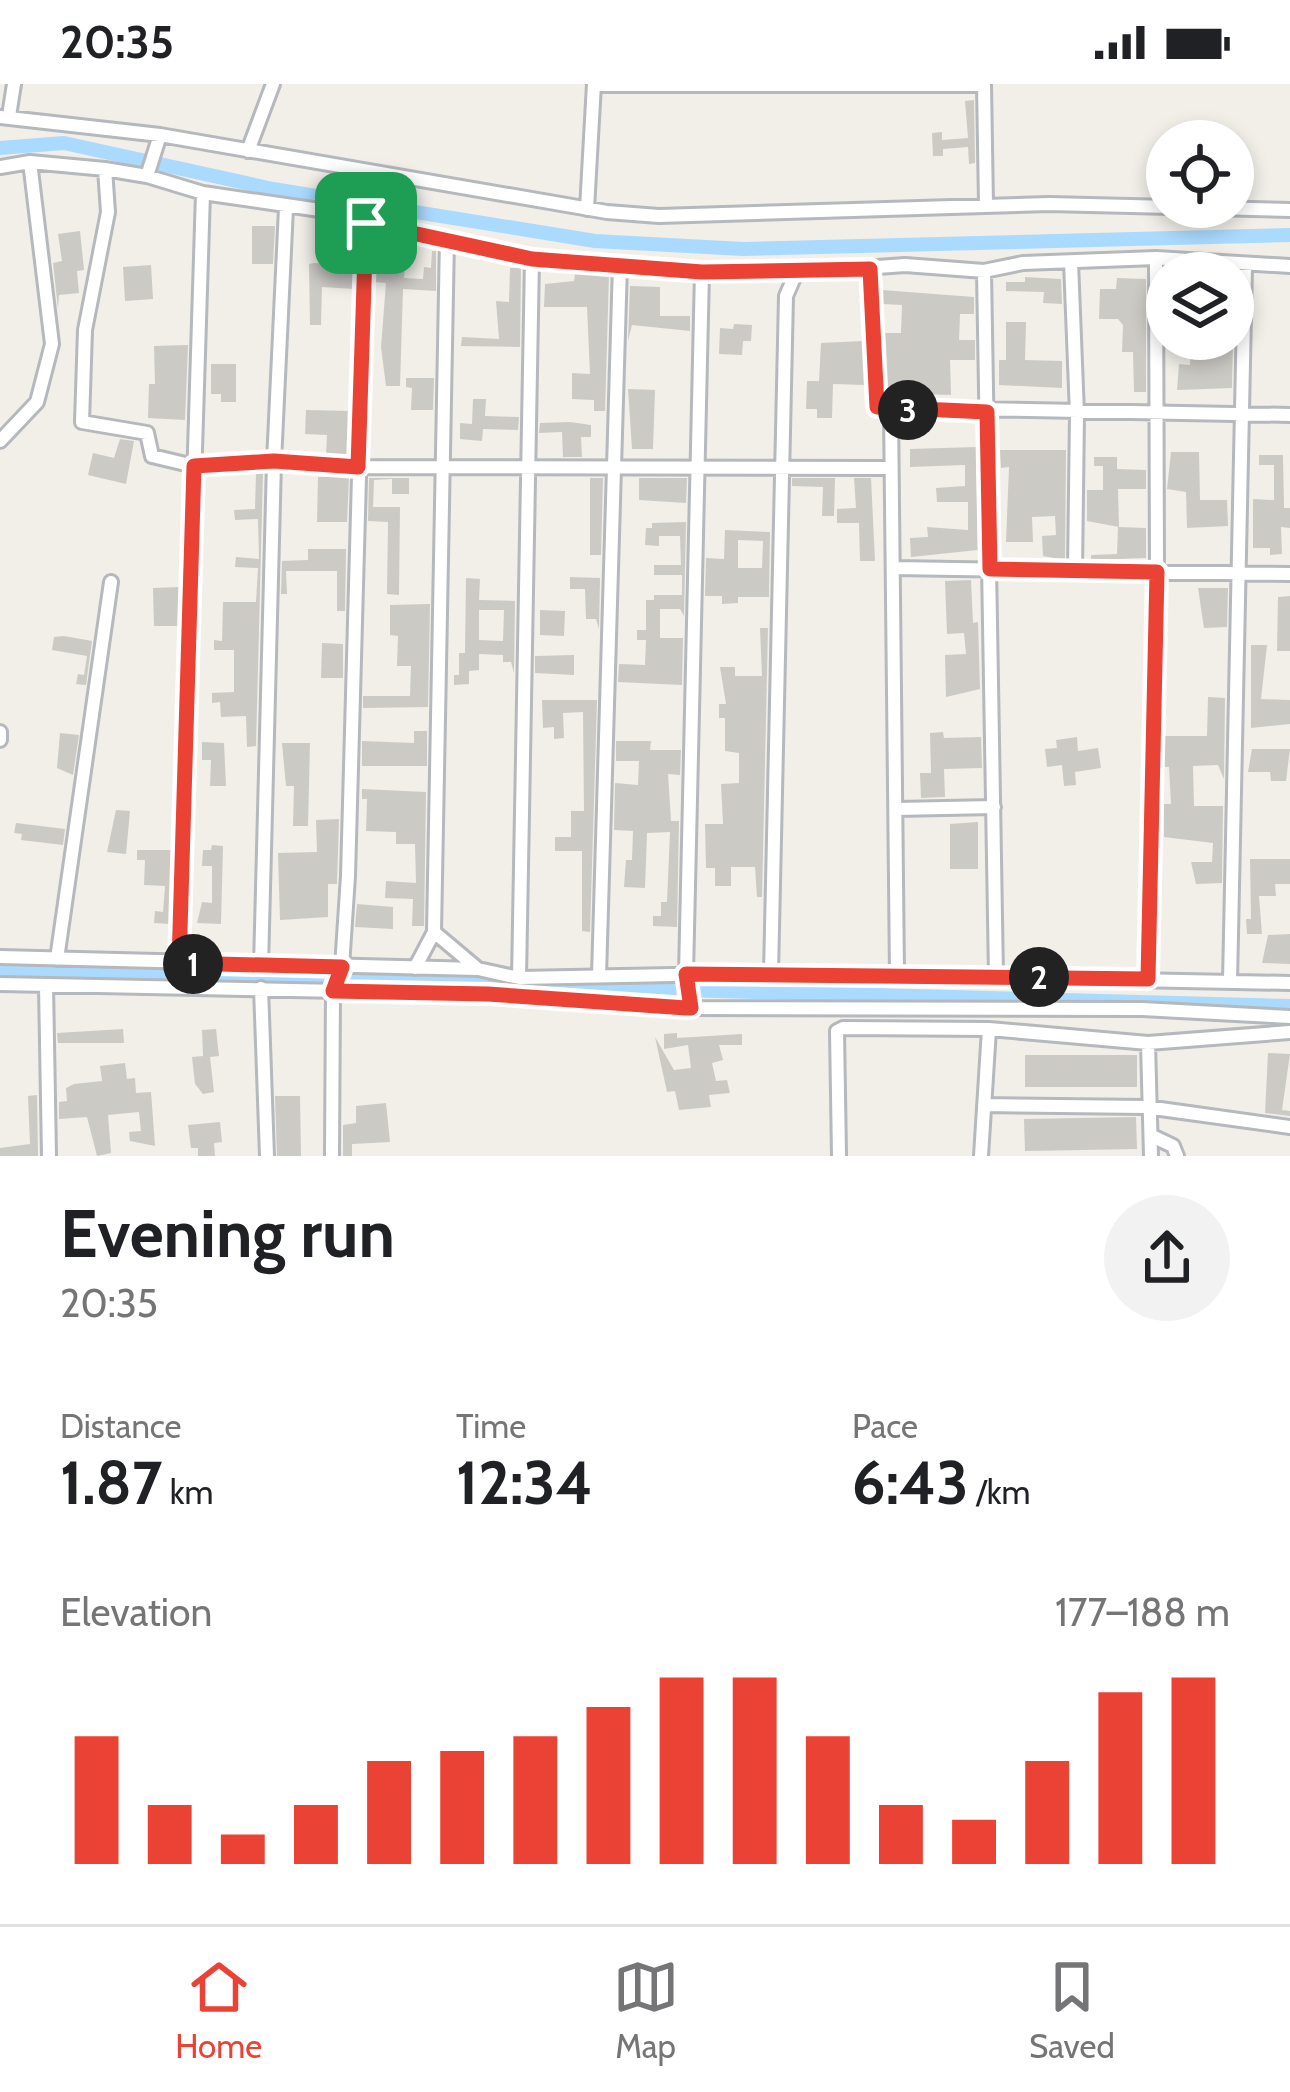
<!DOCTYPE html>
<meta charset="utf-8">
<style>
:root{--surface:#fff;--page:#f2f2f2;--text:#202124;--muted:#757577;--line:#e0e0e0;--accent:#ea4335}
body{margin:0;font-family:Cabin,sans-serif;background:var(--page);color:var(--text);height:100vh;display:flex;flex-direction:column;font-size:45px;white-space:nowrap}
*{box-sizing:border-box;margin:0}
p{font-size:39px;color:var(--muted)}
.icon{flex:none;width:66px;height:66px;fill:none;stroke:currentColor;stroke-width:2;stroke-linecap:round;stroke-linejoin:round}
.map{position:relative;height:1072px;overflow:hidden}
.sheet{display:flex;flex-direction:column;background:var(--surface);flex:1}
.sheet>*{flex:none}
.fabs{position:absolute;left:1146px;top:36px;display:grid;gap:24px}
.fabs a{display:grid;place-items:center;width:108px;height:108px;border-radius:50%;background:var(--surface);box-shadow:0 6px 18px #0003;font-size:60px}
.pin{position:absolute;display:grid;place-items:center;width:102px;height:102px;color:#fff;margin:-51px;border-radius:24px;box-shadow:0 6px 18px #0006}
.km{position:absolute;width:60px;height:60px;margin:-30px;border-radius:50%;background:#222;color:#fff;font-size:33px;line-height:60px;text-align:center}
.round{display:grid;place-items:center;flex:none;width:126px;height:126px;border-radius:63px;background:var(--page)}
.head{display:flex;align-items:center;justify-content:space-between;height:204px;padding:0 60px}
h1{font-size:66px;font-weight:700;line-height:90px}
.figures{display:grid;grid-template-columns:repeat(3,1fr);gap:18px;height:204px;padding:12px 60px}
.figures div{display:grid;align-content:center}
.figures b{font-size:60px;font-weight:700}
.figures small{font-size:33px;font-weight:400}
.figures p{font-size:33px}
.chart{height:336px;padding:24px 60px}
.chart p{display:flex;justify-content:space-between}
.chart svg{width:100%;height:216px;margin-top:12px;stroke:var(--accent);stroke-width:6}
.status{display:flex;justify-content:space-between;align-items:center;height:84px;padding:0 60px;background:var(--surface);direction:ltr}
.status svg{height:33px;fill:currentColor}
.menu{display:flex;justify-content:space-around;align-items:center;height:168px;border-top:3px solid var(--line);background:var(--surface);font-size:33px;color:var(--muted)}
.menu a{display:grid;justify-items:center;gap:6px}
.menu .selected{color:var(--accent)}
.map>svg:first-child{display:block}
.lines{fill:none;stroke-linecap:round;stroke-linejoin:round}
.canal{stroke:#aadaff;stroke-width:14}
.building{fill:#cccac5;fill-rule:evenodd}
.minor-casing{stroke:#b5b8bc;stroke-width:18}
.minor{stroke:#fff;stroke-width:12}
.route-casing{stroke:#fff;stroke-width:24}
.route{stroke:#ea4335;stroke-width:15}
</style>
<div class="status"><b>20:35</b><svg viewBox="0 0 49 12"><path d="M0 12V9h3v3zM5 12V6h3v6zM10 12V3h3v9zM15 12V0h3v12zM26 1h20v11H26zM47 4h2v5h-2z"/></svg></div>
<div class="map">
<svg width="1290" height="1072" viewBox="0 0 1290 1072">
<rect width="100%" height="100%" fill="#f1efe8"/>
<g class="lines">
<path class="canal" d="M 0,64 L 64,59 L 273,105 L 595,157 L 743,165 L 1290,151
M 0,888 L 1290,922"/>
</g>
<path class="building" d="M 974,16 L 975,79 L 969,80 L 968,63 L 943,65 L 943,72 L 933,72 L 932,49 L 942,48 L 942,56 L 968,54 L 965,17 Z
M 252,142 L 275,142 L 273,180 L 252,180 Z
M 80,147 L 84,186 L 77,187 L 79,209 L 59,211 L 58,225 L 53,179 L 62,177 L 58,150 Z
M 392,156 L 407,159 L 404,194 L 423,195 L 424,183 L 431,184 L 432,167 L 436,167 L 436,207 L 403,205 L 400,302 L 386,302 L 381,263 L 386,199 L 375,198 L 375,187 L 389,189 Z
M 314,179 L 354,182 L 354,205 L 322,203 L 321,241 L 310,241 L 309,180 Z
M 151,181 L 153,215 L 125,217 L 123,183 Z
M 510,184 L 521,184 L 520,263 L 461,262 L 462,253 L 499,255 L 496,217 L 509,218 Z
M 575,190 L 609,191 L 605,327 L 594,327 L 594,316 L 572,315 L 572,289 L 590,290 L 587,223 L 544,223 L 545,200 L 574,197 Z
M 1025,193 L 1061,195 L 1062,220 L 1043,219 L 1044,208 L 1006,207 L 1006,198 L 1025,198 Z
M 1117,194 L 1146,195 L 1146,308 L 1134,308 L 1133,268 L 1122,268 L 1123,241 L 1118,235 L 1099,235 L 1100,205 L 1116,205 Z
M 630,202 L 660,203 L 660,232 L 690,232 L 690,247 L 632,241 L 628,257 Z
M 882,206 L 974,213 L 974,230 L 960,230 L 959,256 L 975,256 L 975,276 L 950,276 L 951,311 L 887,309 L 885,249 L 901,249 L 902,221 L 882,220 Z
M 1006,238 L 1026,238 L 1025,276 L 1062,277 L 1062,304 L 999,301 L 999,276 L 1006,276 Z
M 734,240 L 752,241 L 751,257 L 743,257 L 742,271 L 719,270 L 720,244 L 733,245 Z
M 1205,255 L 1233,255 L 1232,304 L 1177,306 L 1179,280 L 1190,281 L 1191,261 L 1205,262 Z
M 863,257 L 865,301 L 833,300 L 832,334 L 817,334 L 817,325 L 806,325 L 807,297 L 819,297 L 821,259 Z
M 188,261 L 185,336 L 148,334 L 149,300 L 155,300 L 154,262 Z
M 211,280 L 236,280 L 236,318 L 221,318 L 221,310 L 211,310 Z
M 406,294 L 434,294 L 433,326 L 411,326 L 412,304 L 406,303 Z
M 628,305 L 655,306 L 653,365 L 632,365 Z
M 473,315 L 486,315 L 485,332 L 519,333 L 518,346 L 483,345 L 482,357 L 460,355 L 460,339 L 472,340 Z
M 306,326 L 350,327 L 349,372 L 326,371 L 327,351 L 305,350 Z
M 570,338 L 591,341 L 591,353 L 581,353 L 582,373 L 563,373 L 562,348 L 539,349 L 540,339 Z
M 120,355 L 134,357 L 126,400 L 88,391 L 93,369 L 114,374 Z
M 976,363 L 978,466 L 911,473 L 910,454 L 928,453 L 927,443 L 968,446 L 968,418 L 937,418 L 936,404 L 965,402 L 965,381 L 910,383 L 910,365 Z
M 1000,366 L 1066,366 L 1065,476 L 1043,472 L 1042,452 L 1056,451 L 1055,432 L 1032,433 L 1033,458 L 1006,458 L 1009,383 L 1001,384 Z
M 1171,368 L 1199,368 L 1200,416 L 1227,416 L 1228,442 L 1187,444 L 1186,408 L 1167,405 Z
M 1259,371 L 1283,371 L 1284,424 L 1290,424 L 1290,444 L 1281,443 L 1282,470 L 1270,471 L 1270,464 L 1253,464 L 1253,415 L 1274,416 L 1274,381 L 1259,381 Z
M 1094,373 L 1117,373 L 1117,385 L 1146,386 L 1146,405 L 1118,405 L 1119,443 L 1087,437 L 1087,406 L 1103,406 L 1103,382 L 1094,382 Z
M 256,389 L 263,389 L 256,662 L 247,663 L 246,632 L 221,633 L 220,618 L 212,619 L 212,609 L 234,608 L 234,566 L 214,566 L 214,556 L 222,557 L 223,518 L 256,518 L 258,484 L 235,483 L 236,473 L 259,475 L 258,435 L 235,436 L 234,426 L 255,425 Z
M 318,393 L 349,393 L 347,438 L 317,438 Z
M 369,394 L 409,394 L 409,410 L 392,410 L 392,395 L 374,396 L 373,423 L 400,423 L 399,511 L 387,510 L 388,438 L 368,437 Z
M 590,394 L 603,394 L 601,471 L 590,471 Z
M 639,394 L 687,394 L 686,419 L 639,416 Z
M 792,394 L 835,394 L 834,432 L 822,432 L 823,403 L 792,402 Z
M 854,394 L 871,394 L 875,477 L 860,477 L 859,439 L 837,439 L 837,425 L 856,424 Z
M 686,438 L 684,532 L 680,525 L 660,525 L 660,554 L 683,554 L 682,601 L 618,598 L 619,580 L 645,581 L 646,556 L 637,556 L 637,546 L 646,546 L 646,516 L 654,516 L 654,511 L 682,511 L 682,491 L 654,491 L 654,481 L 681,481 L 680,452 L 659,452 L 659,462 L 645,461 L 646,444 L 652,444 L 652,439 Z
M 1118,443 L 1146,444 L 1146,474 L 1091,476 L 1091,471 L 1117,470 Z
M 725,446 L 770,448 L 769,513 L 738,513 L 738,519 L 722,520 L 722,512 L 705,512 L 706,474 L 724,475 ZM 738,456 L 763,457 L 762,484 L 738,484 Z
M 308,465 L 346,465 L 345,527 L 337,527 L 337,487 L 286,487 L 287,510 L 281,510 L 282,477 L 308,476 Z
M 570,493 L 600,494 L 599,545 L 596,535 L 586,535 L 585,505 L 570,505 Z
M 466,494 L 480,495 L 479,516 L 515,517 L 514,589 L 511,578 L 503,578 L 503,571 L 479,570 L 479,586 L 469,587 L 469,600 L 454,601 L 454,591 L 459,591 L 459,569 L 465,569 ZM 479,526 L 504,526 L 503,557 L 479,556 Z
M 971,496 L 973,539 L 978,538 L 980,605 L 946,613 L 945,571 L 966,570 L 964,549 L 947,550 L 945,497 Z
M 180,503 L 179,542 L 154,542 L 153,504 Z
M 1198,504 L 1228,504 L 1227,543 L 1204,544 Z
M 1290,512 L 1290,567 L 1277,567 L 1278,513 Z
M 430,520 L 428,623 L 363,624 L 363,612 L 410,612 L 411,582 L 397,582 L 398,552 L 390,551 L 390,521 Z
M 540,526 L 565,527 L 564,552 L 540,551 Z
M 760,544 L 768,544 L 762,813 L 757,813 L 755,783 L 731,783 L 731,802 L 715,802 L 715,784 L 706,784 L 705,740 L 723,740 L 721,700 L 739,699 L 739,669 L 725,667 L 725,634 L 719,634 L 719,620 L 726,620 L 720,583 L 735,583 L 735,592 L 762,592 Z
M 64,552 L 92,557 L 86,601 L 76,600 L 78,590 L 84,591 L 87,572 L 52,566 L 54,553 Z
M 322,559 L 343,560 L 343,594 L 321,594 Z
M 1251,561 L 1267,561 L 1261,615 L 1290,616 L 1290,640 L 1251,644 Z
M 574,571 L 574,591 L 535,589 L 535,572 Z
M 1208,613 L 1225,614 L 1224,695 L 1218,681 L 1193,682 L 1194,722 L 1223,722 L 1222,799 L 1196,800 L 1191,778 L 1212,778 L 1213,759 L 1164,753 L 1164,720 L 1171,720 L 1169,683 L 1163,683 L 1164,652 L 1207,652 Z
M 542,616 L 597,616 L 590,848 L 582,847 L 582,767 L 555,767 L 555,753 L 571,753 L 571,727 L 584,727 L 583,628 L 563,629 L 564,654 L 554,655 L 554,643 L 543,644 Z
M 414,647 L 427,647 L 427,682 L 362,682 L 362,657 L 414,659 Z
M 943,648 L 944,654 L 981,653 L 982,684 L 944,685 L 945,713 L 921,714 L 920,689 L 931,689 L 930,649 Z
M 60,649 L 79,651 L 73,691 L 57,684 Z
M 1077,653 L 1078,667 L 1098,664 L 1101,684 L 1075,688 L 1076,701 L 1064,702 L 1062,681 L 1047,683 L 1045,665 L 1057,664 L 1056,656 Z
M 616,657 L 651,657 L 650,666 L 681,666 L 680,691 L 668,690 L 671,737 L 679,737 L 677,843 L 653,842 L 653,832 L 661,832 L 661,818 L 667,818 L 670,748 L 647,749 L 645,804 L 624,803 L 626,776 L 632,776 L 633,747 L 614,746 L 615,699 L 638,701 L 639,677 L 616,677 Z
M 202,658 L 224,659 L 226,702 L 210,702 L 211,676 L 202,676 Z
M 282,659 L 310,659 L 308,742 L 293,742 L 294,702 L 286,702 Z
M 1252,665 L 1290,665 L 1286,697 L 1271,697 L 1270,688 L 1248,688 Z
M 362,705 L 426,708 L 424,842 L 412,842 L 413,815 L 385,814 L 386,797 L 416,799 L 415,760 L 396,760 L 396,748 L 366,747 L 367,715 L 362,715 Z
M 116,726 L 130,727 L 126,770 L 107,768 Z
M 339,735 L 337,800 L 328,800 L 328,833 L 280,836 L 278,769 L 317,768 L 316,736 Z
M 978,738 L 978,785 L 950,785 L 950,740 Z
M 16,739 L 65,745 L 63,761 L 21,756 L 22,750 L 14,749 Z
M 212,761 L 223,762 L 221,840 L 197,839 L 202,818 L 212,819 L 212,782 L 202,782 L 203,766 L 211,766 Z
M 137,766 L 172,766 L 170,840 L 154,839 L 155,827 L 163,828 L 165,802 L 144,801 L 145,776 L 137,776 Z
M 1250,775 L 1290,775 L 1290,800 L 1275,800 L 1276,812 L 1259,812 L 1262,850 L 1247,850 L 1246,835 L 1251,835 Z
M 357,820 L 393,823 L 393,845 L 355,843 Z
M 1290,850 L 1290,880 L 1262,879 L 1268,851 Z
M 123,945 L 124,959 L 58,959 L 57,949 Z
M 216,945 L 219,972 L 210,973 L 214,1008 L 203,1010 L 195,1000 L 192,973 L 203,972 L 202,946 Z
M 677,949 L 677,954 L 742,950 L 742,961 L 719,961 L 723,976 L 712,979 L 716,997 L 727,996 L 730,1009 L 709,1011 L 711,1023 L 679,1026 L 675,1007 L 667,1008 L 655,953 L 674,986 L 691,984 L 688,961 L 664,965 L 664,950 Z
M 1268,969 L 1290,970 L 1282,1026 L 1290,1027 L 1290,1032 L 1265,1029 Z
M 1025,971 L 1137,971 L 1137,1003 L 1025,1003 Z
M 125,979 L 127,995 L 135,994 L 136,1009 L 151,1008 L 155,1062 L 130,1057 L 129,1048 L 141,1047 L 139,1028 L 108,1031 L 111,1069 L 97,1072 L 87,1033 L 59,1035 L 59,1018 L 67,1017 L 66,1004 L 74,1000 L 102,997 L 100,982 Z
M 37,1011 L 38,1072 L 0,1072 L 0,1064 L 30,1060 L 28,1012 Z
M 275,1012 L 300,1012 L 301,1072 L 277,1072 Z
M 386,1019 L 390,1058 L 352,1060 L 352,1072 L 343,1072 L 343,1041 L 356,1039 L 356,1022 Z
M 1136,1033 L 1137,1065 L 1025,1067 L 1024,1035 Z
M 220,1038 L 222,1058 L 214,1059 L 215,1072 L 198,1072 L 198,1064 L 191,1064 L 188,1041 Z"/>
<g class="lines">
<g class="minor-casing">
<path id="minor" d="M 984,0 L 986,121
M 594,1 L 984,1
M 9,32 L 14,0
M 0,33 L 160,51 L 607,128 L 659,132 L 1049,120 L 1290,126
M 248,67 L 273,0
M 0,83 L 30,78 L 105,85 L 147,92 L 203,109 L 354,131 L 366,139 L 532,175 L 702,188 L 796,189 L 905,181 L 984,187 L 1023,179 L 1156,174 L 1290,182
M 105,85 L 108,128 L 85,246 L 82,338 L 147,349 L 152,372 L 194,382 L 274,378 L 358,383 L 891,384
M 147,92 L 160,51
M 587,125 L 594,0
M 1071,178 L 1077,330 L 1075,487
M 870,185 L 877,323 L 1290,331
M 984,187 L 996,892
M 891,326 L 897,890
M 0,357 L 37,318 L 52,260 L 30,78
M 893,484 L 1290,490
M 0,648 L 0,656
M 896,725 L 994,723
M 434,848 L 447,155
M 0,873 L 478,885 L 519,894 L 771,889 L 1290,899
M 57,875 L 111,498
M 179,879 L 203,109
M 261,882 L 274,378 L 286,124
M 415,884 L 434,848 L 478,885
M 771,889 L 786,212 L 796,189
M 599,892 L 620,180
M 519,894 L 532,175
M 1148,895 L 1157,488 L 1156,174
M 1230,898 L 1245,183
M 0,900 L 488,910 L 686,924 L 1142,925 L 1290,933
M 46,901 L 49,1072
M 261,904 L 267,1072
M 691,924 L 686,890 L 702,188
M 1148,959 L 1151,1072
M 984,1021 L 1146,1023 L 1290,1043
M 1152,1052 L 1173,1062 L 1177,1072
M 332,1072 L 333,907 L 342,883 L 348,792 L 366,139
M 839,1072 L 837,947 L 843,944 L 989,945 L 1148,959 L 1290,948
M 981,1072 L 989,945"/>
</g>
<use href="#minor" class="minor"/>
</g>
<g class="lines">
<g class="route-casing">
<path id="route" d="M 366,139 L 532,175 L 702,188 L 870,185 L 877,323 L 987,328 L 990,485 L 1157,488 L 1148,895 L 686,890 L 691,924 L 686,924 L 488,910 L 333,907 L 342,883 L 179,879 L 194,382 L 274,377 L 358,383 Z"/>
</g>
<use href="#route" class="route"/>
</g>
</svg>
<div class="fabs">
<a><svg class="icon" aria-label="locate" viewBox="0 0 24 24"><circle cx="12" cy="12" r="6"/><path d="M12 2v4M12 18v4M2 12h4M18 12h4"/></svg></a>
<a><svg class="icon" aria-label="layers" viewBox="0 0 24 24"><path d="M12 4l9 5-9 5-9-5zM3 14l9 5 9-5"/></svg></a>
</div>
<div class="pin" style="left:366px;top:139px;background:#1e9e55"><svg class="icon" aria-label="arrive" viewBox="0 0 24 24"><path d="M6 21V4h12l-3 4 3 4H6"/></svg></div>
<b class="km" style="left:193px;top:880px">1</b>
<b class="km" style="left:1039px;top:893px">2</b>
<b class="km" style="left:908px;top:326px">3</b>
</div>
<section class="sheet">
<div class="head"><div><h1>Evening run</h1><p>20:35</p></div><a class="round"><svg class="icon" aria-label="share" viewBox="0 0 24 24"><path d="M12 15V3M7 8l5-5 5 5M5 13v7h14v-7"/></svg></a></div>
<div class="figures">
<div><p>Distance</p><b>1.87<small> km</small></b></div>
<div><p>Time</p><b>12:34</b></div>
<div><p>Pace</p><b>6:43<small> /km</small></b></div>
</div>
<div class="chart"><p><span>Elevation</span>177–188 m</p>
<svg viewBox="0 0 160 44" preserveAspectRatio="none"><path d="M5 44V18M15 44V32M25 44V38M35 44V32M45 44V23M55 44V21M65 44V18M75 44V12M85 44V6M95 44V6M105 44V18M115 44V32M125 44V35M135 44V23M145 44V9M155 44V6"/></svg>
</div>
</section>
<nav class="menu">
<a class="selected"><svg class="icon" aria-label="home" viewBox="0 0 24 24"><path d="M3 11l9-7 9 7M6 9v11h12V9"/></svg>Home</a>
<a><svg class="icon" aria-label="map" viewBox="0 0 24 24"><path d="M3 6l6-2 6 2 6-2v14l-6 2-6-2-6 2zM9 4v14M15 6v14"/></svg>Map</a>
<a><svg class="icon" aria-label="saved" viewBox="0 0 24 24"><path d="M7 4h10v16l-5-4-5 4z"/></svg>Saved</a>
</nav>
